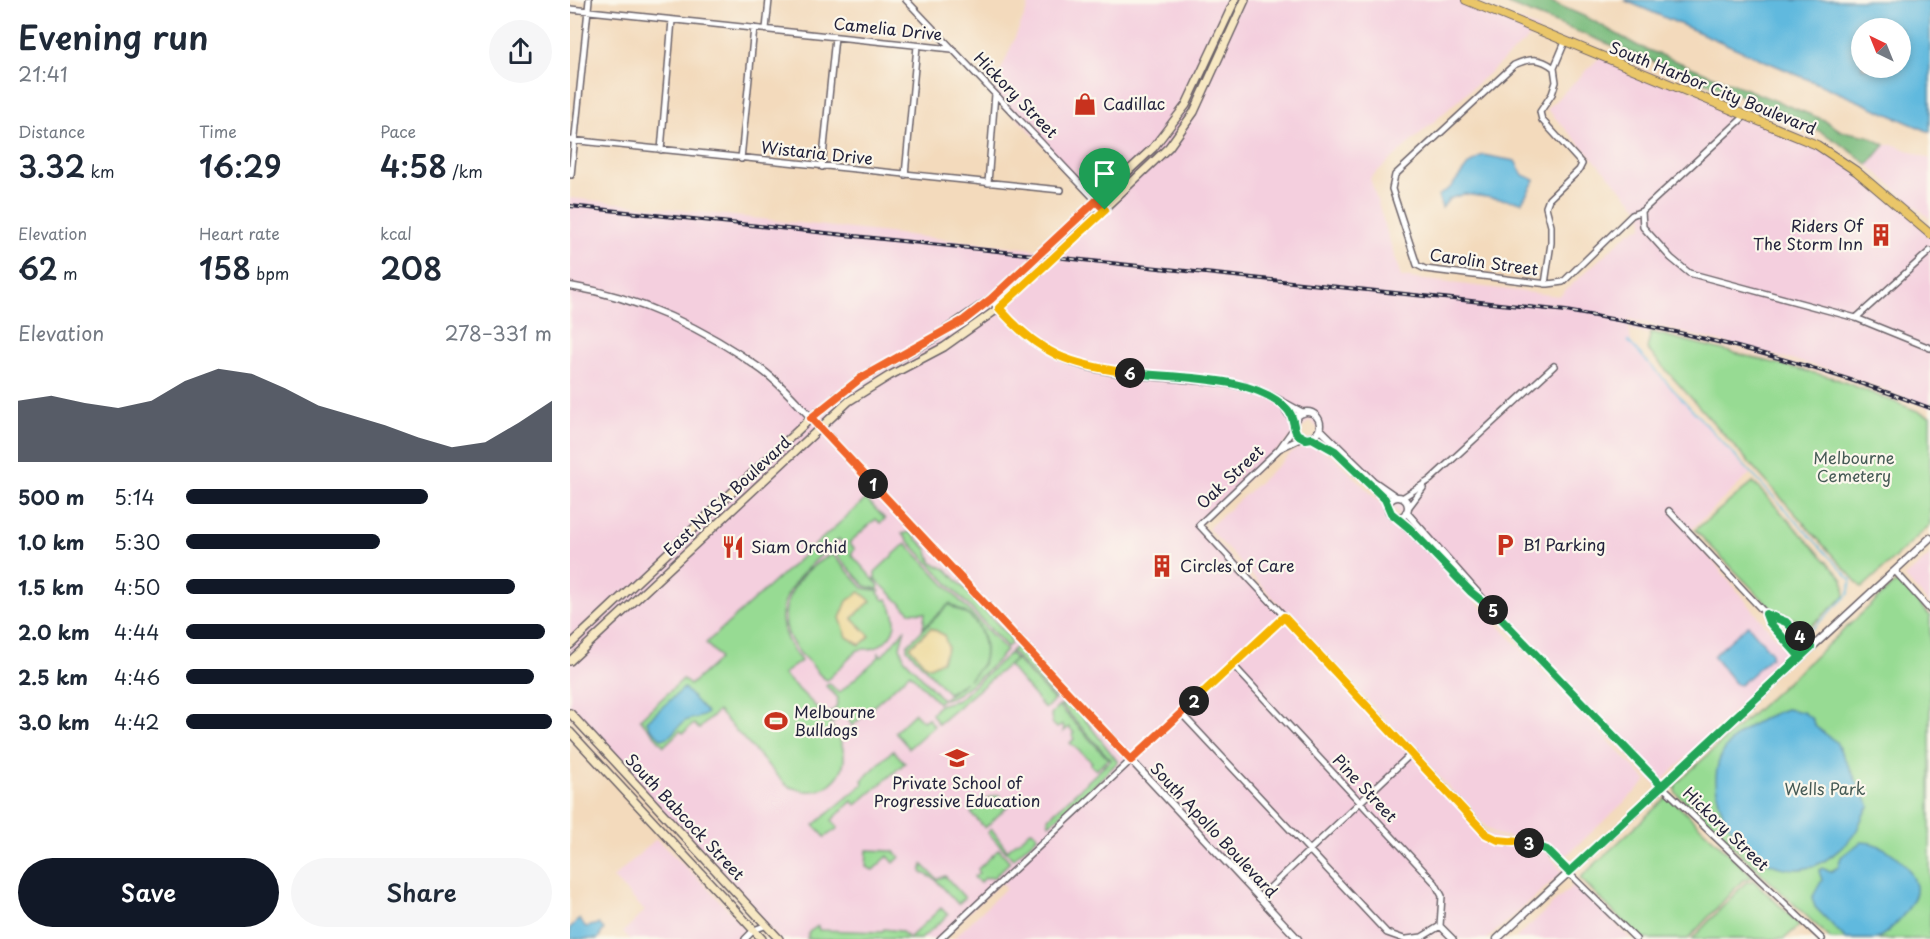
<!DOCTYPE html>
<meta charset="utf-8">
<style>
:root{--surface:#fff;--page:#f6f6f7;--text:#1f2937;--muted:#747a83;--accent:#111827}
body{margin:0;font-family:"Playpen Sans",sans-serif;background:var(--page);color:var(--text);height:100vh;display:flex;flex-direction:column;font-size:22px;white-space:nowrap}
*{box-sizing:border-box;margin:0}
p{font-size:20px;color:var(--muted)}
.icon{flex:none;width:33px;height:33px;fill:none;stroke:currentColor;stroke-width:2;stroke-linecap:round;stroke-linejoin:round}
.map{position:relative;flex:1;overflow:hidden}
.sheet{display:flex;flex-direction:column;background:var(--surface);width:570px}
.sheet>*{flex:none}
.needle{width:39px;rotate:317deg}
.fabs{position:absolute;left:1281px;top:18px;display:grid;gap:12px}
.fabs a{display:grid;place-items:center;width:60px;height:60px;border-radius:50%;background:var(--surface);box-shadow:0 3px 9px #0003;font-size:30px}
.pin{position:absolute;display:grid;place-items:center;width:51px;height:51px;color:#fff;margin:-62px -26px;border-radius:50% 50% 50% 0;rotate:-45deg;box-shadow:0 0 6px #0007}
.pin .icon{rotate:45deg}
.km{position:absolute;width:30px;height:30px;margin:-15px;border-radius:50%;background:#222;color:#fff;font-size:16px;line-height:30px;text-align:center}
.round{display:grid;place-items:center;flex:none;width:63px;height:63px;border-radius:32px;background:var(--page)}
.overview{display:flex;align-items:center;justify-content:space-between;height:102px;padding:0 18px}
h1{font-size:33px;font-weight:600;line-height:45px}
.figures{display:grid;grid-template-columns:repeat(3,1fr);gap:9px;height:102px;padding:6px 18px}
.figures div{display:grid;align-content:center}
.figures b{font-size:30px;font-weight:600}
.figures small{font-size:16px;font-weight:400}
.figures p{font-size:16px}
.chart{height:168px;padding:12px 18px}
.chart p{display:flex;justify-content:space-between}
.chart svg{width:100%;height:108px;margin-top:6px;fill:var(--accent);opacity:.7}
.cta{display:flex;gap:12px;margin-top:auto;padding:12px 18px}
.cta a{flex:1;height:69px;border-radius:36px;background:var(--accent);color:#fff;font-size:24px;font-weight:600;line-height:69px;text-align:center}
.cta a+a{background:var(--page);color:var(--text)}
ul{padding:0 18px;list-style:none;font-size:20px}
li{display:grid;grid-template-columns:96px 72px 1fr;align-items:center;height:45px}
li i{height:15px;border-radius:8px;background:var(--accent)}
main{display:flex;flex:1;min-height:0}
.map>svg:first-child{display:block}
.built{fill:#f4cfde}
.green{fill:#97db93;stroke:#5c7e67;stroke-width:1.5}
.forest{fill:#79bb7d;stroke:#4e6e5c;stroke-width:1.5}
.sand{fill:#eeda9e;stroke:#887e6c;stroke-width:1.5}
.water{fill:#60b9de;stroke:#416e8c;stroke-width:1.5;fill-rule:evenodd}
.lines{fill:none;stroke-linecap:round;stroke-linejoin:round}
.stream{stroke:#60b9de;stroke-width:1.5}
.minor-casing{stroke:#6b6268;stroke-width:8}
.tertiary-casing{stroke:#6b6268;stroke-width:9}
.secondary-casing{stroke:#6b6268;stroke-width:10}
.primary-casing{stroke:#6b6268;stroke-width:10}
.minor{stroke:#fff;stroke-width:5}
.tertiary{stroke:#fff;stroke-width:6}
.secondary{stroke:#f7e8c3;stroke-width:7}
.primary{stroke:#eac669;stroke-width:8}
.rail-casing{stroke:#22223b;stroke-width:4}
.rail{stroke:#fbf7ec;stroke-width:1.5;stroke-dasharray:4.5;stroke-linecap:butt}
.split-1-casing{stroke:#fff;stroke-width:12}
.split-2-casing{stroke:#fff;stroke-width:12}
.split-3-casing{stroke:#fff;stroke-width:12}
.split-4-casing{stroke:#fff;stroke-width:12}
.split-5-casing{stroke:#fff;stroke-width:12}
.split-6-casing{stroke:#fff;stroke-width:12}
.split-7-casing{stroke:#fff;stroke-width:12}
.split-1{stroke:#f0652b;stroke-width:8}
.split-2{stroke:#f0652b;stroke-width:8}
.split-3{stroke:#f5b400;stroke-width:8}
.split-4{stroke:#22a559;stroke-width:8}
.split-5{stroke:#22a559;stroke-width:8}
.split-6{stroke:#22a559;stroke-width:8}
.split-7{stroke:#f5b400;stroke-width:8}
.labels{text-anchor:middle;stroke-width:4.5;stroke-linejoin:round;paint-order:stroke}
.street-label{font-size:16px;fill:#22223b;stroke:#fbf7ec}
.poi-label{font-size:16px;fill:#22223b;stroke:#fbf7ec;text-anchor:start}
.park-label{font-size:16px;fill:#455a55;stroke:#fbf7ec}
</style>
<main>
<section class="sheet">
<div class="overview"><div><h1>Evening run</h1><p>21:41</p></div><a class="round"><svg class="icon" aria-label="share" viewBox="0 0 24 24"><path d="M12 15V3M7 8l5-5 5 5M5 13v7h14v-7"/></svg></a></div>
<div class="figures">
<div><p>Distance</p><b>3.32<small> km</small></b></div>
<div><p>Time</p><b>16:29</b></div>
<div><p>Pace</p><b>4:58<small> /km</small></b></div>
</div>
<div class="figures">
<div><p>Elevation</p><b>62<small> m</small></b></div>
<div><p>Heart rate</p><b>158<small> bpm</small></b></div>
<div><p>kcal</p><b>208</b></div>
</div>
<div class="chart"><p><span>Elevation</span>278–331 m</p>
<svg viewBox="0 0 160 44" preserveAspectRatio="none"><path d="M0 44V19L10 17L20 20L30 22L40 19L50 11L60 6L70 8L80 14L90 21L100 25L110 29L120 34L130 38L140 36L150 28L160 19V44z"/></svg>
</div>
<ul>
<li><b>500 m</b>5:14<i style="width:66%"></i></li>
<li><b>1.0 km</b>5:30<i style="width:53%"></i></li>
<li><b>1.5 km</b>4:50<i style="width:90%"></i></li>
<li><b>2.0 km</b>4:44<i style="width:98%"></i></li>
<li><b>2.5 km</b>4:46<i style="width:95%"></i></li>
<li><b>3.0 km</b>4:42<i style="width:100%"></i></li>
</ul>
<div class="cta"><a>Save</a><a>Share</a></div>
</section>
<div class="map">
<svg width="1360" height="939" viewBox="0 0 1360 939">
<rect width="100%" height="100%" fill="#fbf7ec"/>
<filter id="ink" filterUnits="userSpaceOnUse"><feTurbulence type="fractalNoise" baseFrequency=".0167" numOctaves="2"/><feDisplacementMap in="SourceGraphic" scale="12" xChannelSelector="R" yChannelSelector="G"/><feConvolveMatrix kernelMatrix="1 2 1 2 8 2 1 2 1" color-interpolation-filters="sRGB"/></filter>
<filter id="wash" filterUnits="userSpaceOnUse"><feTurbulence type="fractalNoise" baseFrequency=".008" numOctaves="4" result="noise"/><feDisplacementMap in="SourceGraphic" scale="24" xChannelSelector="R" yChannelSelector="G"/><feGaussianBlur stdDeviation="1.35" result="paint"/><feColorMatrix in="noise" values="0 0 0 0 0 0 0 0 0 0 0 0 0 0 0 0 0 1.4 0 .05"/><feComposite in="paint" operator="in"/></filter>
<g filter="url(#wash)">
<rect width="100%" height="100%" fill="#f3dabc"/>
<path class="built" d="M 450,0 L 897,0 L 969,29 L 800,178 L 831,277 L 989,296 L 1061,231 L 1073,227 L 1072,211 L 977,109 L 1033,54 L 1252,145 L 1360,230 L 1360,408 L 1262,370 L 1058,319 L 1061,342 L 1180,474 L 1119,532 L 1221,656 L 1087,786 L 740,420 L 629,524 L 916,833 L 942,843 L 974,848 L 993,872 L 917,939 L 383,939 L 436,888 L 431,882 L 370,939 L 209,939 L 0,714 L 0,198 L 490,252 L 535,210 L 422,91 L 459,5 Z
M 1315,145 L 1325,145 L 1360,159 L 1360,219 L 1298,165 Z
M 1061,323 L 1261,373 L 1360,413 L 1264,375 L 1081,329 L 1078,334 L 1062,330 Z
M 735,445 L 745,447 L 764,457 L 832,524 L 1077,781 L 994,858 L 975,842 L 962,836 L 941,838 L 926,834 L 915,826 L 638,528 L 725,450 Z
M 1360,555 L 1360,605 L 1335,577 Z
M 86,839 L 133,883 L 178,931 L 170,939 L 60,939 L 53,932 L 75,911 L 43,878 Z
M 1003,885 L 1034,912 L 1061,939 L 945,939 Z"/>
<path class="green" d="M 1081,332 L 1264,378 L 1360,416 L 1360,525 L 1292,588 L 1077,349 Z
M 1183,482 L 1273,579 L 1275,596 L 1235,631 L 1224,619 L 1201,608 L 1125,530 Z
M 296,499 L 315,519 L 310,523 L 306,519 L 279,543 L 285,549 L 281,554 L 309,586 L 308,589 L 295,586 L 266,554 L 275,546 L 269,539 C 232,573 185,606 231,661 L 213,674 C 237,699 303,750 260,784 C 246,795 231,792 216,785 L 148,711 L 129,729 L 124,724 L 113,733 L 110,731 L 94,746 L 70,719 L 113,679 L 120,685 L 148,660 L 149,657 L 136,643 Z
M 340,532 L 357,549 L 362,563 L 376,569 L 440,637 L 441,644 L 437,647 L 332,534 Z
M 336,543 L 436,650 C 428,662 387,700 373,699 L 396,682 L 378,693 L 337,649 L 337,645 L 380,604 C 386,611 394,612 400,617 C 411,626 418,648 413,662 C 410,669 402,675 399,680 L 413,664 C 419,646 412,623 396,613 C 390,609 385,608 380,603 L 353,628 L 355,613 L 340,612 L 305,579 L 305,572 Z
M 262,554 L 293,588 L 310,591 L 308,593 L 314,600 L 317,599 C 329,619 329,634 307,647 C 302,650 294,648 288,650 L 257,680 C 248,676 245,667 238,661 C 195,624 218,576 262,554 Z
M 1325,583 L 1331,583 L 1360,616 L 1360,939 L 1261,939 L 1106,793 L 1105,789 L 1107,783 Z
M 335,629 L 330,647 L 334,658 L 372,699 L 368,703 L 340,673 L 282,726 L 274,712 L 263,723 L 256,715 L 266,708 L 268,698 L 256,686 L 259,683 L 269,693 L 309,657 L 309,653 L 312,656 Z
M 448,646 L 488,690 L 486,699 L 441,651 Z
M 440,653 L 445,659 L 368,724 L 362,714 L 369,705 L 388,700 Z
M 446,659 L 484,700 L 475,709 L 439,666 Z
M 493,703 L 503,704 L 548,762 L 507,802 L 479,824 L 478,818 L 541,760 L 491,705 Z
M 489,706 L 538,759 L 526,770 L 520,764 L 522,762 L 500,743 L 504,739 L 502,735 L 504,733 L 499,727 L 493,732 L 494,727 L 492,724 L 487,728 L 482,723 L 481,714 Z
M 345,713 L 353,721 L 358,718 L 364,726 L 339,748 L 325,732 Z
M 323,750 L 335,763 L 286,805 L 282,801 L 262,820 L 268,828 L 255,837 L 244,825 L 293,784 L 292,780 Z
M 429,795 L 438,806 L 415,828 L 401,813 L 418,798 Z
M 1098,796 L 1183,877 L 1173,880 L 1118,939 L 1070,939 L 1010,878 Z
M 421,828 L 437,850 L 462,830 L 468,836 L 443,859 L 418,833 Z
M 429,849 L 440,862 L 424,877 L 415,878 L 410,883 L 404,877 L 409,873 L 408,869 Z
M 297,850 L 323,851 L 330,857 L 324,863 L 318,856 L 303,870 L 296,867 Z
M 353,865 L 367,879 L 375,876 L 395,898 L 388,904 L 365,879 L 351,872 Z
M 1183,880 L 1230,925 L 1214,939 L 1122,939 L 1175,883 Z
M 371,908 L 378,915 L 351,939 L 237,939 L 239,932 L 248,926 L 249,930 L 312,932 L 314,929 L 331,931 L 339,938 Z"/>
<path class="forest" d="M 928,0 L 977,0 L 1018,18 L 1068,46 L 1254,120 L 1271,131 L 1298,136 L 1315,145 L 1298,165 C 1252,124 1188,103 1132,81 C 1064,54 996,27 928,0 Z"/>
<path class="sand" d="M 290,592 L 301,601 L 282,618 L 300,636 L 290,645 L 277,637 L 270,618 L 277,601 Z
M 361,628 L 374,635 L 378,647 L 372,661 L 360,667 L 355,665 L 340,647 Z"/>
<path class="water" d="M 1054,0 L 1360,0 L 1360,132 ZM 1292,28 L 1330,28 L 1330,68 L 1292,68 Z
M 913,155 L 945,161 L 953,175 L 965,180 L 952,202 L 894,194 L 879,199 L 872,208 L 868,196 L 881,187 L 899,164 Z
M 1178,625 L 1201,652 L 1201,657 L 1170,685 L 1166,684 L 1143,656 Z
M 114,688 L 137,713 C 130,720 123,716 115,721 C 106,727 103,737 92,739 L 80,728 L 77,721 Z
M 1216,709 L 1233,712 L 1242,719 L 1245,726 L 1266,742 L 1300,807 C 1293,811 1291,822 1287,830 C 1281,841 1258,861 1246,865 C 1194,886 1138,821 1147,769 C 1152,737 1190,718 1216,709 Z
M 1291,842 C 1314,842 1341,864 1346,886 C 1349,901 1319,936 1304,939 C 1296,939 1285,939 1276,939 L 1245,907 L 1242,898 L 1252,880 L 1249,871 L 1252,868 L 1260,872 L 1268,867 L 1271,857 Z
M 9,919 L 16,927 L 29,924 L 34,929 L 28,939 L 0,939 L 0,928 Z"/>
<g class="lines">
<path class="stream" d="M 1058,341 L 1281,580 L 1279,594 L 1242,629"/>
</g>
</g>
<g filter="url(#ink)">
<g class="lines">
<g class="minor-casing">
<path id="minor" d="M 336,0 L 535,210
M 0,9 L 382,49
M 196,29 L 199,0
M 984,68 C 970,57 959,58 944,65 L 825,175 L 822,189 L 847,265 L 855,269 L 978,284 L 993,282 L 1062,215 L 1072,211 L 1176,115
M 0,140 L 491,190
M 91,150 L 102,20
M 171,159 L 184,28
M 252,167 L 265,37
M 1,175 L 19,0
M 335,175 L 347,46
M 418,183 L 425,94
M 1072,211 L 1073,227 L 1101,258 L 1119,273 L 1286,318 L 1360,348
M 975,284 L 981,243 L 981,226 L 976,207 L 979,199 L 1009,170 L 1012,164 L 972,120 L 970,112 L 982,94 L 986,82 L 984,68 L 995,42
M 1286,318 L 1360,251
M 724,428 L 709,449 L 629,525 L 917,833 L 928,840 L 970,845 L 1066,939
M 709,449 L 732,438
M 832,498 L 860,480 L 984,366
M 838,508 L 853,488
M 1099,511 L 1196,614 L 1199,622 L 1230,657
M 1325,571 L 1360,610
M 1196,614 L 1216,622 L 1241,647
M 663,665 L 865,883 L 872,896 L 870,926
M 611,713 L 817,933 L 834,939
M 1092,786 L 1252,939
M 689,898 L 842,753
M 870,926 L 883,939
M 175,939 L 184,930 L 197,925
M 370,939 L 714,617
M 837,939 L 852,937 L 870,926"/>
</g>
<g class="tertiary-casing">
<path id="tertiary" d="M 0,286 C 68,297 136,329 192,370 C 213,385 232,409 251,428 L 728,939
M 421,299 C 441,323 460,343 490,357 C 537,380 617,375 670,386 C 693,390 713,402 733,413
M 711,403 L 724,422
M724 425a13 13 0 1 1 26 0a13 13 0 1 1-26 0Z
M 750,429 L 803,481 L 826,497
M 742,438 L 765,451 L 819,503
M818 507a10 10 0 1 1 20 0a10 10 0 1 1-20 0Z
M 836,512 L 919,606 L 1092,786
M 827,517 L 901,592 L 919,606
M 927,939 L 1360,538"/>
</g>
<g class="secondary-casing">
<path id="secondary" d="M 0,645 L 241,418 L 291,378 L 361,340 L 421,299 L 583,148 L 616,105 L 665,0
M 0,661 L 279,401 L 319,376 L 374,347 L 429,308 L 599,147 L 624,112 L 675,0
M 0,713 L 209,939
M 0,732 L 192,939"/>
</g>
<g class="primary-casing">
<path id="primary" d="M 896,0 L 1247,145 L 1286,171 L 1360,234"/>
</g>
<use href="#minor" class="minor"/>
<use href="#tertiary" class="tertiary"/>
<use href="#secondary" class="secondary"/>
<use href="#primary" class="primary"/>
<g class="rail-casing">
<path id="rail" d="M 0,206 L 996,311 C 1121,331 1241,363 1360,408"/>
</g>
<use href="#rail" class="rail"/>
</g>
</g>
<g class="lines" filter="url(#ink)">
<g class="split-1-casing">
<path id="split-1" d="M 303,484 L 241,418 L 291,378 L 394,320 L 421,299 L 526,201 L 535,210"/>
</g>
<g class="split-2-casing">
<path id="split-2" d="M 303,484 L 561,760 L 624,701"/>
</g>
<g class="split-3-casing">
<path id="split-3" d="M 624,701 L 714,617 L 916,834 L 928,840 L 959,843"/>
</g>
<g class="split-4-casing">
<path id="split-4" d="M 959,843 L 977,850 L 999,872 L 1230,657 L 1199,622 L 1196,614 L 1216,622 L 1230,636"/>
</g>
<g class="split-5-casing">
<path id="split-5" d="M 923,610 L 1092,786 L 1241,647 L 1230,636"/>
</g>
<g class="split-6-casing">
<path id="split-6" d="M 560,373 C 606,378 684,375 717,409 C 725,417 722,426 727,434 L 736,439 L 742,438 L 765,451 L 815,499 L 821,513 L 839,528 L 901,592 L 923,610"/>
</g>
<g class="split-7-casing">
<path id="split-7" d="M 535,210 L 429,308 C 470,355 500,365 560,373"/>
</g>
<use href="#split-1" class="split-1"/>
<use href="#split-2" class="split-2"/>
<use href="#split-3" class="split-3"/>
<use href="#split-4" class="split-4"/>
<use href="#split-5" class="split-5"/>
<use href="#split-6" class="split-6"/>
<use href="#split-7" class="split-7"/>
</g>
<defs>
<g id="shop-bare" transform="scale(1.8)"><path d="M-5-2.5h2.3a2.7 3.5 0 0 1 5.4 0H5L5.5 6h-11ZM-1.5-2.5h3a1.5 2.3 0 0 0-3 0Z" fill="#c8321e" stroke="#fbf7ec" stroke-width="2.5" paint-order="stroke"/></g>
<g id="building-bare" transform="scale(1.8)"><path d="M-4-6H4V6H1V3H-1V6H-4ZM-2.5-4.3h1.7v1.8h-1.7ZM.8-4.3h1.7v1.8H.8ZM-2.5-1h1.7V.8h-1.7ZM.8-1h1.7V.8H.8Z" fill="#c8321e" stroke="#fbf7ec" stroke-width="2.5" paint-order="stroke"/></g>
<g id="parking-bare" transform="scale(1.8)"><path d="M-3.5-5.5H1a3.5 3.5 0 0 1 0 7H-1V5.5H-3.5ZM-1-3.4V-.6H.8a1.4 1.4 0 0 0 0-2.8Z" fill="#c8321e" stroke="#fbf7ec" stroke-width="2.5" paint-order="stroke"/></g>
<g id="restaurant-bare" transform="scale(1.8)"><path d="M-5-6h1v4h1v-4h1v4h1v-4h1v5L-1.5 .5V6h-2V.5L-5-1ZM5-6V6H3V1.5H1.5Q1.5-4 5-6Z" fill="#c8321e" stroke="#fbf7ec" stroke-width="2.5" paint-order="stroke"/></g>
<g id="stadium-bare" transform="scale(1.8)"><path d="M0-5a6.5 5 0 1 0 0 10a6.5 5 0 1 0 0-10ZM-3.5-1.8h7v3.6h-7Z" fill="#c8321e" stroke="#fbf7ec" stroke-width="2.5" paint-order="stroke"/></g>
<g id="school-bare" transform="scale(1.8)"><path d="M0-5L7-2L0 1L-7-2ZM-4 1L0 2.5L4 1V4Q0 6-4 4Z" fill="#c8321e" stroke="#fbf7ec" stroke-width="2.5" paint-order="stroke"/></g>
</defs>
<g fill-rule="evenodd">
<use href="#shop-bare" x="515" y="104"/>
<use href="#building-bare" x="1311" y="235"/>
<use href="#parking-bare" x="935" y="545"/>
<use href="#restaurant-bare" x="163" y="547"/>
<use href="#building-bare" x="592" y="566"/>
<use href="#stadium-bare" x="206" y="721"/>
<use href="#school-bare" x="387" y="758"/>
</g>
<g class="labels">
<g class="street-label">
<text transform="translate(318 29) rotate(6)" y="6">Camelia Drive</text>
<text transform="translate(1143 88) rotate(22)" y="6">South Harbor City Boulevard</text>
<text transform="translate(446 95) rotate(46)" y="6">Hickory Street</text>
<text transform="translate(247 153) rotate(6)" y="6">Wistaria Drive</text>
<text transform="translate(914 262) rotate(8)" y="6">Carolin Street</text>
<text transform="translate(660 477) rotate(-43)" y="6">Oak Street</text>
<text transform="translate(157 496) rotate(-43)" y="6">East NASA Boulevard</text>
<text transform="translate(795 788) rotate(47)" y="6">Pine Street</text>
<text transform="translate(115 817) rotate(47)" y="6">South Babcock Street</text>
<text transform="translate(1156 829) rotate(44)" y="6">Hickory Street</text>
<text transform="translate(644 830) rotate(47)" y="6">South Apollo Boulevard</text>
</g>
<g class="poi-label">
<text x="533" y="110">Cadillac</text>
<text x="1293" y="232" text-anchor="end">Riders Of<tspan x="1293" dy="18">The Storm Inn</tspan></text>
<text x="953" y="551">B1 Parking</text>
<text x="181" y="553">Siam Orchid</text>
<text x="610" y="572">Circles of Care</text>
<text x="224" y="718">Melbourne<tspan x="224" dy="18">Bulldogs</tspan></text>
<text x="387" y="789" text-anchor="middle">Private School of<tspan x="387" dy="18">Progressive Education</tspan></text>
</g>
<g class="park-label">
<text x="1284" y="464">Melbourne<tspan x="1284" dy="18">Cemetery</tspan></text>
<text x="1255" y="795">Wells Park</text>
</g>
</g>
</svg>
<div class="fabs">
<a><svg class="needle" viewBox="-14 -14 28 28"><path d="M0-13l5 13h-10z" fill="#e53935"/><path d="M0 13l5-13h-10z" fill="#747a83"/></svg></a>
</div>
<div class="pin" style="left:535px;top:210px;background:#1e9e55"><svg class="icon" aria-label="arrive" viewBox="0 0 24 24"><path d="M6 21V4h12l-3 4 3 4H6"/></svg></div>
<b class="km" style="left:303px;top:484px">1</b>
<b class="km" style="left:624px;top:701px">2</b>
<b class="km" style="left:959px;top:843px">3</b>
<b class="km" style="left:1230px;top:636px">4</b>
<b class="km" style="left:923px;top:610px">5</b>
<b class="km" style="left:560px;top:373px">6</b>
</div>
</main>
